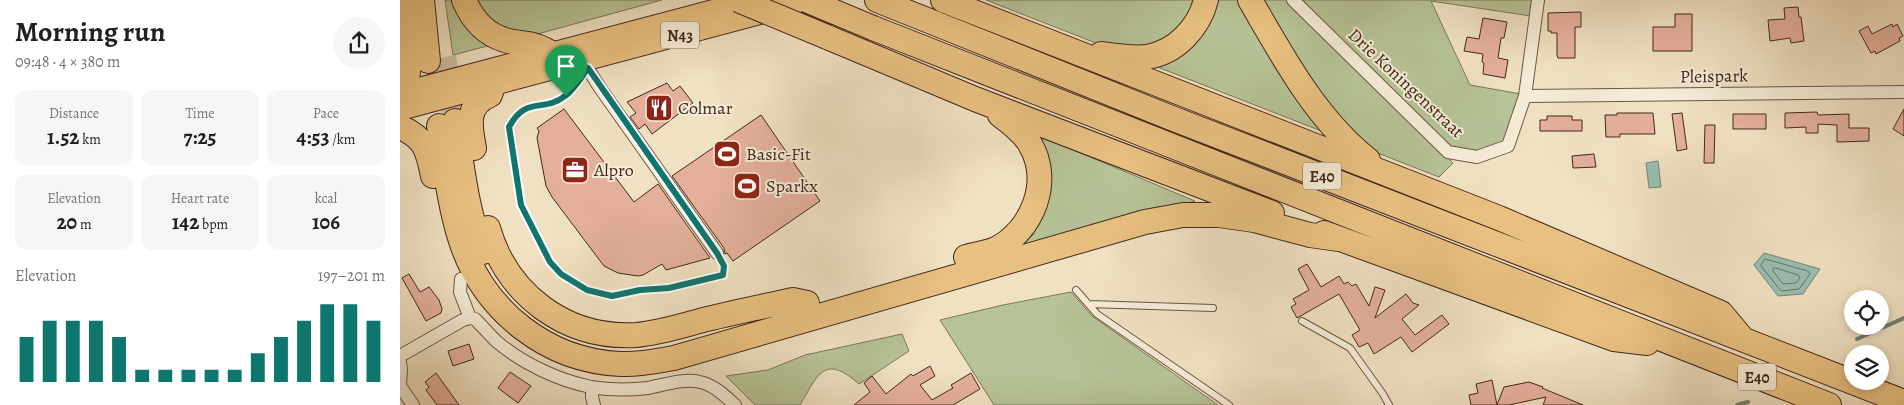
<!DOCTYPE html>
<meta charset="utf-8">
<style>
:root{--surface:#fff;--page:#f6f6f6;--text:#202124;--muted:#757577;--accent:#0f766e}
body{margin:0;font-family:Alegreya,serif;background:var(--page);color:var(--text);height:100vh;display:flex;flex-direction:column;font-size:19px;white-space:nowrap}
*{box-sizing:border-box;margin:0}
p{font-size:16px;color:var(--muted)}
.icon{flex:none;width:28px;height:28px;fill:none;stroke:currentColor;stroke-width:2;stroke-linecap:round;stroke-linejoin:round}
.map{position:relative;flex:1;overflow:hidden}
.sheet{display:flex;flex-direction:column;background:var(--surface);width:400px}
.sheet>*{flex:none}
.controls{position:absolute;left:1444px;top:290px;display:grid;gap:10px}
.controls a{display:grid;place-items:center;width:45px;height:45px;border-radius:50%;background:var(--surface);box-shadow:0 2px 8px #0003;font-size:25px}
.pin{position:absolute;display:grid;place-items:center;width:42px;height:42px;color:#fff;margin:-51px -21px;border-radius:50% 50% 50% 0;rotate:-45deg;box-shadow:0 0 5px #0007}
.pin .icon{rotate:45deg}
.round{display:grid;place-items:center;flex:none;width:52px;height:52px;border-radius:26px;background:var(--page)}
.summary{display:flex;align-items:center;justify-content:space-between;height:85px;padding:0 15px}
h1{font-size:28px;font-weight:600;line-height:38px}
.stats{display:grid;grid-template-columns:repeat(3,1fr);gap:8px;height:85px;padding:5px 15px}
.stats div{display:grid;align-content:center;border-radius:12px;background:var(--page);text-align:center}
.stats b{font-size:21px;font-weight:600}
.stats small{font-size:14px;font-weight:400}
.stats p{font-size:14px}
.chart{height:140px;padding:10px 15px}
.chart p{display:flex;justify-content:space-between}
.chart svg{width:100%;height:90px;margin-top:5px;stroke:var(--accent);stroke-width:6}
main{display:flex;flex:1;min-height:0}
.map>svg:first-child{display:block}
.green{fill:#b6c396;stroke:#7c765a}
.water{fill:#9abeb1;stroke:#778276}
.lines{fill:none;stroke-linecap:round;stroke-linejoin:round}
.shore{stroke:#6e7367;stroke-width:1}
.stream{stroke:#778276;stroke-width:4}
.building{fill:#e4b09c;stroke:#43281d}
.motorway-tunnel{stroke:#cdbca1;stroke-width:24;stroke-dasharray:24 12;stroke-linecap:butt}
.service-casing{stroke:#6e5646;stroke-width:8}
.minor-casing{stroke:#6e5646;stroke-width:14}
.primary-casing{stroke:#43281d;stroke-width:22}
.motorway-casing{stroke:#43281d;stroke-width:26}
.service{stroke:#f5ecd7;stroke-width:6}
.minor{stroke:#f5ecd7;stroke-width:12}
.primary{stroke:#e8c081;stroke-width:20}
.motorway{stroke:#e8c081;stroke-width:24}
.motorway-bridge-casing{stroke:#43281d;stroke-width:26;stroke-linecap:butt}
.motorway-bridge{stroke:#e8c081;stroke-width:24}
.route-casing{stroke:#fff;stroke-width:10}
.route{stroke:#0f766e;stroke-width:6}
.labels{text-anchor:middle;stroke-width:4;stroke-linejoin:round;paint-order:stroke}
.shield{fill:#f5ecd7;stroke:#786355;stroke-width:1}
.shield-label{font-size:16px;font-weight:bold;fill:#43281d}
.street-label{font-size:18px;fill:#43281d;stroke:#f5ecd7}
.poi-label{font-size:18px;fill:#43281d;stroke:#f5ecd7;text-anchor:start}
</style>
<main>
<section class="sheet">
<div class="summary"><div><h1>Morning run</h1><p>09:48 · 4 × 380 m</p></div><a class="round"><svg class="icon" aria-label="share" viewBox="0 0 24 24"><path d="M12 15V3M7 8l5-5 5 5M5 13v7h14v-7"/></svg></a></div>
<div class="stats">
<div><p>Distance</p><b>1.52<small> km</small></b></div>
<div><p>Time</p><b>7:25</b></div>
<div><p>Pace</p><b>4:53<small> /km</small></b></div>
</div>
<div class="stats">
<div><p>Elevation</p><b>20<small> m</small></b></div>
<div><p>Heart rate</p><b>142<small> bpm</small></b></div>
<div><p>kcal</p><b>106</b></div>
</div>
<div class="chart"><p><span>Elevation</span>197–201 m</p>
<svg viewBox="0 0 160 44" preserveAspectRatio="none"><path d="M5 44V22M15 44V14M25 44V14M35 44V14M45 44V22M55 44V38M65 44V38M75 44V38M85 44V38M95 44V38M105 44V30M115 44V22M125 44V14M135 44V6M145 44V6M155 44V14"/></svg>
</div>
</section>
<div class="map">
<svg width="1504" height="405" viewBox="0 0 1504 405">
<rect width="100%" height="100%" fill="#f0e1c2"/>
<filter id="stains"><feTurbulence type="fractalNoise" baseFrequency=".004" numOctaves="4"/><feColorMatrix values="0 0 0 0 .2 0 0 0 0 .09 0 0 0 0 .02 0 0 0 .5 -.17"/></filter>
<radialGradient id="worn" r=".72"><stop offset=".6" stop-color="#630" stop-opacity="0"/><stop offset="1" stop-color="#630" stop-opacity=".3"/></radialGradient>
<path class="green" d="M 45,0 L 56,0 L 95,44 L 53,55 Z
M 74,0 L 262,0 L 130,36 L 95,27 Z
M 586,0 L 886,0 L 1053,163 L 1039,177 Z
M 899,0 L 1134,0 L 1131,16 L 1031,1 L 1070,85 L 1121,94 L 1106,142 L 1079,152 L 1048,147 Z
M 640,136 L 795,201 L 612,249 L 633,235 L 644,208 L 642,148 Z
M 671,292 L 692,316 L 818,405 L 594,405 L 540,320 L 603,305 Z
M 502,334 L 509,351 L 459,384 C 424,353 418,375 400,405 L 355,405 L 326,376 L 368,370 L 405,355 Z"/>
<path class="water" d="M 1258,161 L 1261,187 L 1249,188 L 1246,163 Z
M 1364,253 L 1420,269 L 1403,294 L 1378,296 L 1354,265 Z"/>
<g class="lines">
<path class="shore" d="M 1365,259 L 1408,271 L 1410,274 L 1399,289 L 1381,291 L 1361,266 Z
M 1376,268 L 1398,275 L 1400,278 L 1396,283 L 1383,284 L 1373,271 L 1373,269 Z"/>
<path class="stream" d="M 1457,339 L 1504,318
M 1337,405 L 1348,402"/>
</g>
<path class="building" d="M 1398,7 L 1399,17 L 1401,17 L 1404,41 L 1391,43 L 1390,38 L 1370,41 L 1368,20 L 1385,19 L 1384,8 Z
M 1181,12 L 1181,27 L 1175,27 L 1175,58 L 1158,58 L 1157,55 L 1157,33 L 1151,33 L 1151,31 L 1148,31 L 1148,13 Z
M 1275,14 L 1292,14 L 1292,51 L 1253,51 L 1253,27 L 1275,27 Z
M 1083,18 L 1107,22 L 1104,38 L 1101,38 L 1098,58 L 1108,60 L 1105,78 L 1083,74 L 1084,63 L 1082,62 L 1083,54 L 1064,51 L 1067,37 L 1079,39 Z
M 1492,24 L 1493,27 L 1497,24 L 1503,36 L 1499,38 L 1500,41 L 1476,54 L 1475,51 L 1471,53 L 1459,31 L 1468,26 L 1472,34 Z
M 267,83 L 273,91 L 280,86 L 293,103 L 252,134 L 245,124 L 239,129 L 230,117 L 236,113 L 227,102 Z
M 164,109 L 234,202 L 258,184 L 310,258 L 266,270 L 262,264 L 243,275 L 238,276 L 218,273 L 204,266 L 152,197 L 146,186 L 137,138 L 139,131 L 137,128 Z
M 1504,109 L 1504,136 L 1493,129 Z
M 1417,112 L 1418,115 L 1449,114 L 1449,128 L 1469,128 L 1469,141 L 1437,142 L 1437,125 L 1418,124 L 1418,133 L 1406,133 L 1406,127 L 1385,128 L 1385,113 Z
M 1217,113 L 1253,113 L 1255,134 L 1220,134 L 1220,137 L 1206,137 L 1205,115 L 1217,115 Z
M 1282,113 L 1287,149 L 1277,151 L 1272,114 Z
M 1333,114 L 1366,114 L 1366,129 L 1333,129 Z
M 361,115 L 420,201 L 333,261 L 327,253 L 325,254 L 324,248 L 272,176 Z
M 1147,116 L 1172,116 L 1172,120 L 1182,120 L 1182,131 L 1140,131 L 1140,120 L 1147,120 Z
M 1305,125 L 1315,125 L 1314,163 L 1304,163 Z
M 1194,154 L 1196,167 L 1173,168 L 1172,156 Z
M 907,264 L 921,287 L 939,276 L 944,284 L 948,282 L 952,286 L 956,284 L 969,306 L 975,287 L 985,290 L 975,318 L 1006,294 L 1013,303 L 1019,305 L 1002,319 L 1015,335 L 1042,315 L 1049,324 L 1012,352 L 1001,337 L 974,354 L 968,343 L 959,347 L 952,335 L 960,330 L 939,294 L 897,318 L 891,307 L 896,304 L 893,299 L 909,290 L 898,269 Z
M 9,274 L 20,292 L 29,287 L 39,300 L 42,309 L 41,313 L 26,321 L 2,278 Z
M 69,344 L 74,359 L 53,366 L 48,351 Z
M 530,366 L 535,376 L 520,385 L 532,400 L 553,388 L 551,385 L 571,373 L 580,389 L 553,405 L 454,405 L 470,392 L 464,383 L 472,376 L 486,394 L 511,374 L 513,376 Z
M 110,372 L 131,386 L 118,403 L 98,388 Z
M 36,373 L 59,405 L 37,405 L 26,390 L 29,387 L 25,382 Z
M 1092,380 L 1097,405 L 1071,405 L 1069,395 L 1078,393 L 1076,384 Z
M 1129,382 L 1143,387 L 1142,388 L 1183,405 L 1143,405 L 1146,397 L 1109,405 L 1097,405 L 1104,387 Z"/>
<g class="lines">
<path class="motorway-tunnel" d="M 44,57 L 55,121"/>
<g class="service-casing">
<path id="service" d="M 188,68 C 181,77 174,90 165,96 C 144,113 126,95 109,127 L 121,205 L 150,262 L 161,274 L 187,290 L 212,296 L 240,289 L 269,288 L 323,275 L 324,266 L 317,253
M 676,290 L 697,314 L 829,405
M 689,304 L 813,308
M 902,321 L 950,348 L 983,394 L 989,405"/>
</g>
<g class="minor-casing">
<path id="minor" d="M 893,0 L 1048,152 L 1077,157 L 1108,146 L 1125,96 L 1138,0
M 183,61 L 200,88 L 317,253
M 1125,96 L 1504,92
M 61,279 L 60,292 L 70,318
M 70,318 L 75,319 C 82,326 89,334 96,341 C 122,363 157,380 191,387 C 209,390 230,390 248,388 C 264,385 284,378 300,382 C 314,385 325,396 335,405
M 0,356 L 63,320 L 70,318
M 0,362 L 1,370 L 0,385
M 0,386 L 13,405
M 192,387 L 192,397 L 194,405"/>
</g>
<g class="primary-casing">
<path id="primary" d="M 0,93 L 351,0
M 0,110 L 412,0"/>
</g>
<g class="motorway-casing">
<path id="motorway" d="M 22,0 L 28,61
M 64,0 C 72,19 85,34 105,40 C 114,43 124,43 133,45 C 139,46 146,50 151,53
M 477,0 L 774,119 L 1504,402
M 543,0 L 1099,218 L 1321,313 L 1342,338
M 850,0 C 883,57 916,119 968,160
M 473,28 L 1429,405
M 427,37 L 575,99 L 872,213
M 701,54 C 716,56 732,59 747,57 C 777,52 799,27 806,0
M 6,92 L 9,62 L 5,35 L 7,24 L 6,0
M 55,121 C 62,164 66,211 83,252
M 39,126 C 45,164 49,204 61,241 C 84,311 147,361 221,364 C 239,365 257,361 274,358 L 745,222 L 783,215 L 819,215 L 854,220 L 910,235 L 938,239
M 0,127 C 25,138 28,150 33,176
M 74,148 C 70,127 65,105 90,95 L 93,86
M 88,228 C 107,295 166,339 236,335 C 260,333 284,325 307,319 C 336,312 365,306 393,300 L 407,303
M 924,233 L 1214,339 L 1247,343
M 566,257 C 575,254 587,253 596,249 C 633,230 652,181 630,144 C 623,132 611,123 600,115"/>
</g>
<use href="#service" class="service"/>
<use href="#minor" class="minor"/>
<use href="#primary" class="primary"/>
<use href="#motorway" class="motorway"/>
<g class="motorway-bridge-casing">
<path id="motorway-bridge" d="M 338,0 L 427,37
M 406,0 L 473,28"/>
</g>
<use href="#motorway-bridge" class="motorway-bridge"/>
</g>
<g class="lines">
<g class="route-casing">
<path id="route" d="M 188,68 L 317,253 L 324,266 L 323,275 L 269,288 L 240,290 L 212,296 L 187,290 L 161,274 L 150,262 L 121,205 L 109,127 C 126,95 144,113 165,96 C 174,90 181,77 188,68 Z"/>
</g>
<use href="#route" class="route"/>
</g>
<defs>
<g id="restaurant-square" transform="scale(1.4375)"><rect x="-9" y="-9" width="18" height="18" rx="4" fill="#8f2418" stroke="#f5ecd7"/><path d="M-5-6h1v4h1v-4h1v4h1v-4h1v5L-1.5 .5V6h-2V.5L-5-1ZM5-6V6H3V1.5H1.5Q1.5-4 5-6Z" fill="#fff"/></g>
<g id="stadium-square" transform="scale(1.4375)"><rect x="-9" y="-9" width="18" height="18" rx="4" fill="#8f2418" stroke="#f5ecd7"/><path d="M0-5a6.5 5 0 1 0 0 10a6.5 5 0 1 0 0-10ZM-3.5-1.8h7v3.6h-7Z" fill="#fff"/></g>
<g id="office-square" transform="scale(1.4375)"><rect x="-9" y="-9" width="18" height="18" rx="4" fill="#8f2418" stroke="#f5ecd7"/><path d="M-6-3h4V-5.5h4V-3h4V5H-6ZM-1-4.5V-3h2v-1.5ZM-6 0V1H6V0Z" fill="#fff"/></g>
</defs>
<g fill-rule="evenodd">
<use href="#restaurant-square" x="259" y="108"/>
<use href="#stadium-square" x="327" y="154"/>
<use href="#office-square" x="175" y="170"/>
<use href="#stadium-square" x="347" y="186"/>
</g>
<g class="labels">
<g class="shield">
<rect x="261" y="21.5" width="38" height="27" rx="4"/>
<rect x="903" y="162.5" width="38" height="27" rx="4"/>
<rect x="1338" y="363.5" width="38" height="27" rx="4"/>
</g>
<g class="shield-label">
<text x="280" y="41">N43</text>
<text x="922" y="182">E40</text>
<text x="1357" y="383">E40</text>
</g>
<g class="street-label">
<text transform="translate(1314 76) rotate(-1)" y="6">Pleispark</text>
<text transform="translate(1006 83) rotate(43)" y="6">Drie Koningenstraat</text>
</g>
<g class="poi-label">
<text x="278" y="114">Colmar</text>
<text x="346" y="160">Basic-Fit</text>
<text x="194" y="176">Alpro</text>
<text x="366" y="192">Sparkx</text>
</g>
</g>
<rect width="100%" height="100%" filter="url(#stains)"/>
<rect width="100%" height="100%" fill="url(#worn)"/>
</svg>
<div class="controls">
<a><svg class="icon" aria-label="locate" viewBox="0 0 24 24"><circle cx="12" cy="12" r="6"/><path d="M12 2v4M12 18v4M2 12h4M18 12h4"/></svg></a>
<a><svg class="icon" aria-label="layers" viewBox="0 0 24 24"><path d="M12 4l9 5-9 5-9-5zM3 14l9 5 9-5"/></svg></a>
</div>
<div class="pin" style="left:166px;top:96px;background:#1e9e55"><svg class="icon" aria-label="arrive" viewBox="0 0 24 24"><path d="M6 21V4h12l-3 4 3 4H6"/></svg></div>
</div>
</main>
